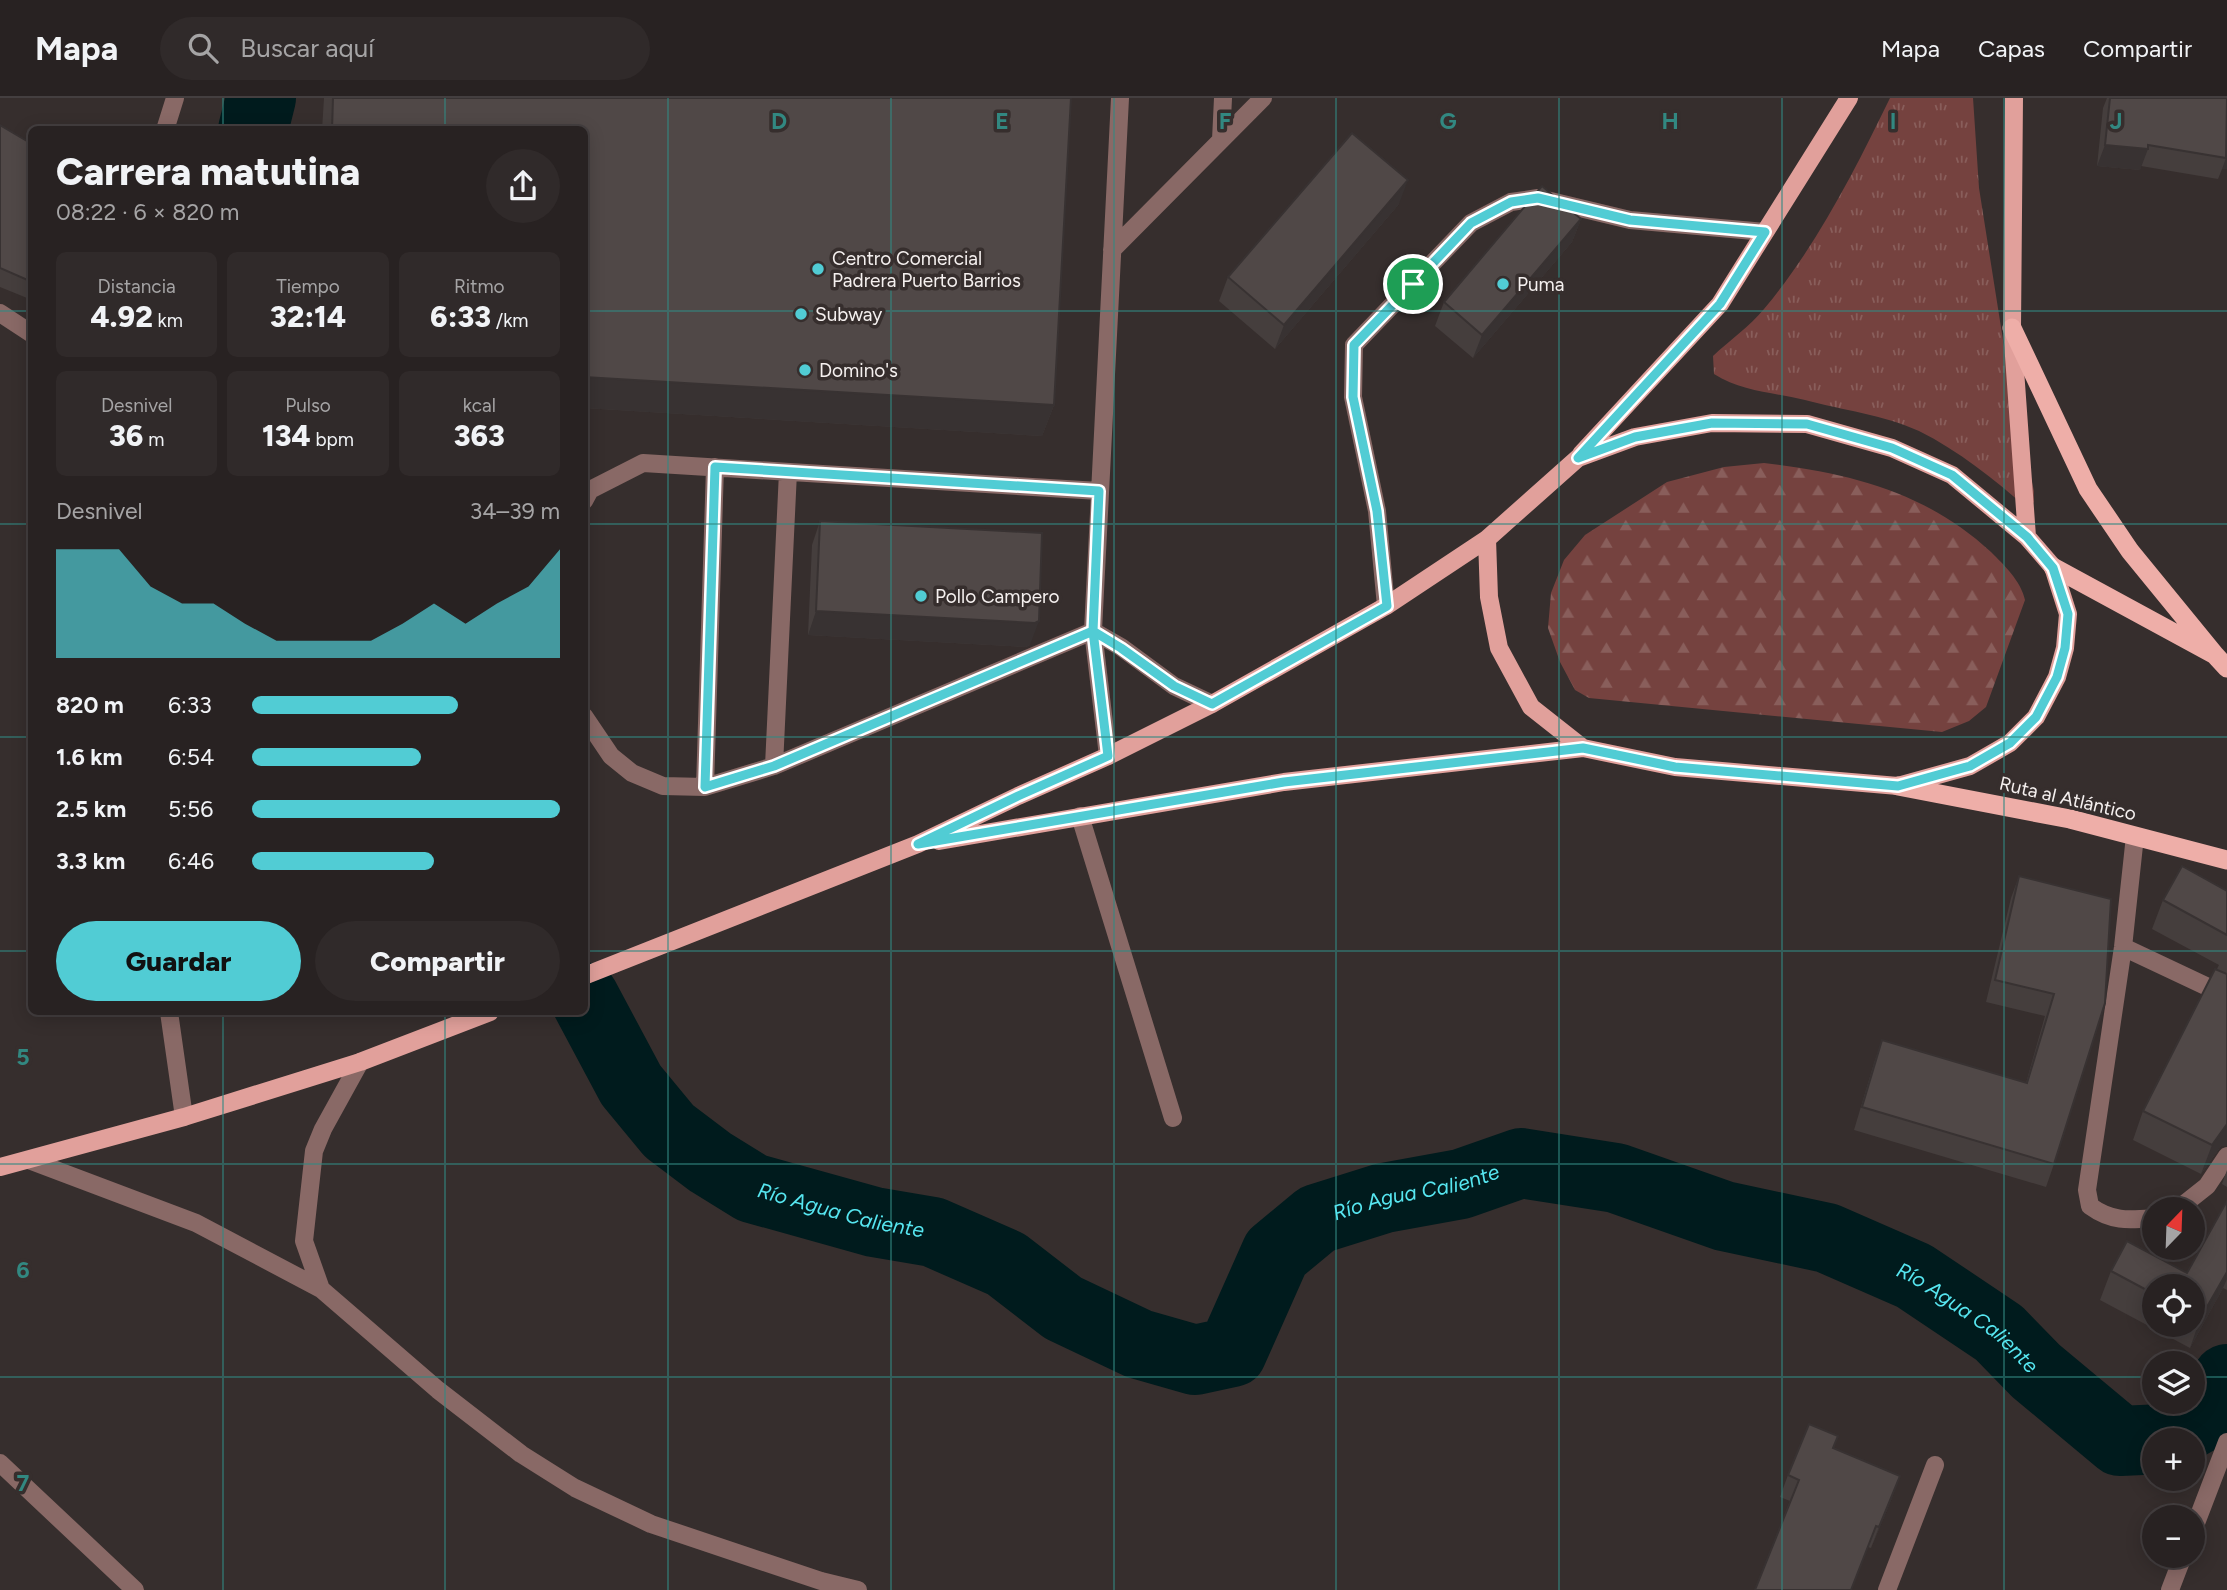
<!DOCTYPE html>
<html lang="es">
<meta charset="utf-8">
<style>
:root{--surface:#282222;--page:#302a2a;--text:#f1f3f6;--muted:#a5a4a5;--line:#443f40;--accent:#51ccd4}
body{margin:0;font-family:Figtree,sans-serif;background:var(--page);color:var(--text);height:100vh;display:flex;flex-direction:column;font-size:26px;white-space:nowrap}
*{box-sizing:border-box;margin:0}
p{font-size:23px;color:var(--muted)}
.icon{flex:none;width:38px;height:38px;fill:none;stroke:currentColor;stroke-width:2;stroke-linecap:round;stroke-linejoin:round}
.map{position:relative;flex:1;overflow:hidden}
.panel{position:absolute;left:28px;top:28px;width:560px;height:889px;display:flex;flex-direction:column;background:var(--surface);border-radius:10px;box-shadow:0 4px 18px #0003,0 0 0 2px var(--line)}
.panel>*{flex:none}
.needle{width:46px;rotate:23deg}
.buttons{position:absolute;left:2142px;top:1099px;display:grid;gap:14px}
.buttons a{display:grid;place-items:center;width:63px;height:63px;border-radius:50%;background:var(--surface);box-shadow:0 4px 18px #0003,0 0 0 2px var(--line);font-size:35px}
.pin{position:absolute;display:grid;place-items:center;width:60px;height:60px;color:#fff;margin:-30px;border:4px solid #fff;border-radius:50%;box-shadow:0 2px 7px #0007}
.round{display:grid;place-items:center;flex:none;width:74px;height:74px;border-radius:37px;background:var(--page)}
.summary{display:flex;align-items:center;justify-content:space-between;height:119px;padding:0 28px}
h1{font-size:38px;font-weight:800;line-height:52px}
.metrics{display:grid;grid-template-columns:repeat(3,1fr);gap:10px;height:119px;padding:7px 28px}
.metrics div{display:grid;align-content:center;border-radius:10px;background:var(--page);text-align:center}
.metrics b{font-size:30px;font-weight:800}
.metrics small{font-size:19px;font-weight:400}
.metrics p{font-size:19px}
.chart{height:196px;padding:14px 28px}
.chart p{display:flex;justify-content:space-between}
.chart svg{width:100%;height:126px;margin-top:7px;fill:var(--accent);opacity:.7}
.button{display:flex;gap:14px;margin-top:auto;padding:14px 28px}
.button a{flex:1;height:80px;border-radius:42px;background:var(--accent);color:#111;font-size:28px;font-weight:800;line-height:80px;text-align:center}
.button a+a{background:var(--page);color:var(--text)}
ul{padding:0 28px;list-style:none;font-size:23px}
li{display:grid;grid-template-columns:112px 84px 1fr;align-items:center;height:52px}
li i{height:18px;border-radius:9px;background:var(--accent)}
header{display:flex;align-items:center;gap:42px;box-sizing:border-box;height:98px;padding:0 35px;background:var(--surface);border-bottom:2px solid var(--line)}
header strong{font-size:33px}
nav{display:flex;gap:38px;margin-inline-start:auto;font-size:24px}
.search{width:490px;height:63px;background:var(--page);display:flex;align-items:center;gap:18px;box-sizing:border-box;padding:0 24px;border-radius:38px;color:var(--muted);font-size:26px}
.map>svg:first-child{display:block}
.grass{fill:url(#grass-tufts)}
.forest{fill:url(#forest-firs)}
.lines{fill:none;stroke-linecap:round;stroke-linejoin:round}
.river{stroke:#001b1d;stroke-width:70}
.service{stroke:#896966;stroke-width:18}
.minor{stroke:#896966;stroke-width:18}
.primary{stroke:#e1a09b;stroke-width:18}
.trunk{stroke:#eeaea8;stroke-width:19}
.wall{fill:#453e3d;fill-rule:evenodd}
.shaded-wall{fill:#383232}
.building{fill:#504847;stroke:#383232;stroke-width:2}
.route-casing{stroke:#fff;stroke-width:14}
.route{stroke:#51ccd4;stroke-width:9}
.grid{fill:none;stroke:#328881;stroke-width:2;stroke-opacity:0.55}
.poi-dot{fill:#51ccd4;stroke:#362e2d;stroke-width:2.5}
.labels{text-anchor:middle;stroke-width:7;stroke-linejoin:round;paint-order:stroke}
.poi-label{font-size:19px;fill:#f5f0ef;stroke:#362e2d;text-anchor:start}
.street-label{font-size:19px;fill:#f5f0ef;stroke:#362e2d}
.water-label{font-size:21px;font-style:italic;fill:#56e6f0;stroke:#362e2d}
.grid-label{font-size:23px;text-anchor:middle;font-weight:bold;fill:#328881;stroke:#362e2d;stroke-width:7;stroke-linejoin:round;paint-order:stroke}
</style>
<header>
<strong>Mapa</strong>
<div class="search"><svg class="icon" aria-label="search" viewBox="0 0 24 24"><circle cx="10" cy="10" r="6"/><path d="M15 15l6 6"/></svg>Buscar aquí</div>
<nav><a>Mapa</a><a>Capas</a><a>Compartir</a></nav>
</header>
<div class="map">
<svg width="2227" height="1492" viewBox="0 0 2227 1492">
<defs>
<pattern id="grass-tufts" width="24" height="20" patternUnits="userSpaceOnUse" patternTransform="scale(1.75)"><rect width="24" height="20" fill="#75423f"/><path d="M3 7l-1-3M5 7V3M7 7l1-3M15 17l-1-3M17 17v-4M19 17l1-3" fill="none" stroke="#895e5b"/></pattern>
<pattern id="forest-firs" width="22" height="20" patternUnits="userSpaceOnUse" patternTransform="scale(1.75)"><rect width="22" height="20" fill="#75423f"/><path d="M5 1l3.5 6h-7zM16 11l3.5 6h-7z" fill="#895e5b"/></pattern>
</defs>
<rect width="100%" height="100%" fill="#362e2d"/>
<path class="grass" d="M 1890,0 L 1973,0 L 1979,90 L 2009,280 L 2034,393 L 2034,404 L 2027,410 C 1994,381 1959,353 1919,333 C 1884,317 1842,312 1805,302 C 1773,294 1742,294 1714,276 L 1713,258 C 1729,243 1750,228 1764,211 C 1816,149 1855,72 1890,0 Z"/>
<path class="forest" d="M 1764,365 C 1850,375 1926,394 1991,454 C 2004,467 2021,483 2025,502 L 1986,609 L 1969,623 L 1942,634 L 1589,600 L 1575,592 L 1560,564 L 1548,530 L 1551,495 L 1564,462 L 1585,437 L 1667,384 L 1724,369 Z"/>
<g class="lines">
<g class="river">
<path d="M 253,32 L 261,0"/>
<path id="s1" d="M 584,899 L 631,987 L 669,1033 L 710,1064 L 752,1090 L 874,1124 L 933,1134 L 1006,1166 L 1063,1210 L 1139,1246 L 1195,1262 L 1232,1254 L 1276,1155 L 1317,1121 L 1384,1100 L 1461,1086 L 1521,1065 L 1616,1080 L 1724,1118 L 1827,1140 L 1914,1178 L 1999,1235 L 2036,1273 L 2120,1343 L 2163,1341 L 2205,1317 L 2227,1281"/>
</g>
<path class="service" d="M 1221,42 L 1223,0
M 1112,152 L 1263,0
M 0,215 L 32,236
M 584,403 L 590,392 L 643,365 L 1099,393
M 1386,508 L 1377,413 L 1353,299 L 1354,247 L 1471,125 L 1511,104 L 1538,100 L 1630,122 L 1765,134
M 1093,533 L 1121,549 L 1174,588 L 1212,606
M 584,618 L 611,658 L 632,675 L 663,688 L 705,689 L 774,668 L 1093,533
M 1108,658 L 1093,533 L 1120,0
M 774,668 L 788,374
M 705,689 L 715,369
M 1080,718 L 1173,1020
M 2135,738 L 2123,849 L 2087,1092 L 2090,1108 C 2112,1124 2129,1122 2154,1120
M 2123,849 L 2227,898
M 2178,1111 L 2207,1088 L 2227,1058"/>
<path class="minor" d="M 165,32 L 175,0
M 169,914 L 184,1019
M 29,1062 L 196,1125 L 321,1191 L 438,1292 L 521,1356 L 575,1390 L 651,1426 L 821,1483 L 858,1492
M 321,1191 L 304,1143 L 314,1053 L 323,1031 L 360,964
M 0,1365 L 135,1492
M 2193,1433 L 2227,1344
M 1887,1492 L 1935,1367
M 2170,1492 L 2183,1458"/>
<path class="primary" d="M 2014,0 L 2012,230 L 2027,439
M 1712,325 L 1807,326 L 1892,350 L 1952,377 L 2027,439 L 2053,469 L 2068,516 L 2065,550 L 2057,579 L 2036,619 L 2010,645 L 1970,668 L 1898,688 L 1675,669 L 1583,650 L 1531,609 L 1499,550 L 1489,499 L 1487,441 L 1578,360 L 1635,339 Z
M 1581,356 L 1720,206 L 1849,0
M 939,743 L 1284,684 L 1583,650
M 584,878 L 918,746 L 1018,698 L 1108,658 L 1212,606 L 1386,508 L 1487,441
M 0,1069 L 184,1019 L 360,964 L 490,914"/>
<path class="trunk" d="M 2012,230 L 2088,391 L 2130,453 L 2215,557
M 2053,469 L 2215,557 L 2227,570
M 1898,688 L 2070,721 L 2227,762"/>
</g>
<path class="wall" d="M 324,0 L 1071,0 L 1054,307 L 1042,338 L 584,310 L 584,32 L 322,32 Z
M 2107,0 L 2227,0 L 2227,71 L 2222,71 L 2218,81 L 2141,68 L 2140,72 L 2097,68 L 2103,10 Z
M 0,27 L 32,46 L 32,202 L 0,189 Z
M 1399,106 L 1275,251 L 1219,203 L 1228,179 Z
M 1581,121 L 1572,144 L 1473,260 L 1435,228 L 1444,204 Z
M 820,423 L 1030,547 L 1026,549 L 808,537 L 812,447 Z
M 2019,778 L 2111,801 L 2054,1066 L 2046,1089 L 1854,1032 L 1874,965 L 1882,942 L 2026,985 L 2045,918 L 1986,904 L 2011,800 Z
M 2227,793 L 2227,1048 L 2221,1048 L 2201,1076 L 2133,1042 L 2143,1013 L 2219,867 L 2152,831 L 2163,802 Z
M 2227,1072 L 2227,1089 L 2222,1086 Z
M 2227,1103 L 2227,1192 L 2223,1190 L 2190,1250 L 2100,1202 L 2111,1173 L 2187,1175 ZM 2154,1188 L 2193,1188 L 2193,1227 L 2154,1227 Z
M 1838,1338 L 1833,1350 L 1892,1400 L 1871,1450 L 1868,1449 L 1851,1492 L 1755,1492 L 1790,1403 L 1780,1399 L 1788,1377 Z"/>
<path class="shaded-wall" d="M 2105,47 L 2148,51 L 2140,72 L 2097,68 Z
M 2227,51 L 2227,71 L 2222,71 L 2226,60 Z
M 1408,82 L 1399,106 L 1275,251 L 1284,227 Z
M 1581,121 L 1572,144 L 1473,260 L 1482,237 Z
M 584,279 L 1054,307 L 1042,338 L 584,310 Z
M 816,513 L 1039,523 L 1030,547 L 1026,549 L 808,537 Z
M 2227,1026 L 2227,1048 L 2221,1048 L 2201,1076 L 2212,1047 Z
M 2227,1174 L 2227,1181 L 2223,1190 L 2190,1250 L 2200,1221 Z
M 1900,1378 L 1892,1400 L 1871,1450 L 1879,1429 Z"/>
<path class="building" d="M 333,0 L 1071,0 L 1054,307 L 584,279 L 584,32 L 332,32 Z
M 2110,0 L 2227,0 L 2226,60 L 2148,47 L 2148,51 L 2105,47 Z
M 0,27 L 32,46 L 32,184 L 0,170 Z
M 1352,35 L 1408,82 L 1284,227 L 1228,179 Z
M 1542,88 L 1581,121 L 1482,237 L 1444,204 Z
M 820,423 L 1042,435 L 1039,523 L 1035,525 L 816,513 Z
M 2182,768 L 2227,793 L 2227,837 L 2163,802 Z
M 2019,778 L 2111,801 L 2105,905 L 2054,1066 L 1862,1009 L 1882,942 L 2027,985 L 2054,896 L 1995,882 Z
M 2215,871 L 2227,876 L 2227,1026 L 2212,1047 L 2143,1013 Z
M 2227,1103 L 2227,1174 L 2200,1221 L 2193,1217 L 2193,1188 L 2154,1188 L 2154,1196 L 2111,1173 L 2127,1143 L 2187,1175 Z
M 1809,1326 L 1838,1338 L 1833,1350 L 1900,1378 L 1879,1429 L 1876,1428 L 1851,1492 L 1755,1492 L 1799,1382 L 1788,1377 Z"/>
<g class="lines">
<g class="route-casing">
<path id="route" d="M 1413,186 L 1354,247 L 1353,299 L 1377,413 L 1387,508 L 1212,606 L 1174,588 L 1121,550 L 1093,533 L 774,668 L 705,689 L 715,369 L 1099,393 L 1093,533 L 1108,658 L 1018,698 L 918,746 L 1284,684 L 1583,650 L 1675,669 L 1898,688 L 1970,668 L 2010,645 L 2036,619 L 2057,579 L 2065,550 L 2068,516 L 2053,470 L 2027,439 L 1952,377 L 1892,350 L 1807,326 L 1712,325 L 1635,339 L 1578,360 L 1720,206 L 1765,134 L 1630,122 L 1538,100 L 1511,104 L 1471,125 L 1413,186"/>
</g>
<use href="#route" class="route"/>
</g>
<path class="grid" d="M 223,0 L 223,32M 445,0 L 445,32M 668,0 L 668,1492M 891,0 L 891,1492M 1114,0 L 1114,1492M 1336,0 L 1336,1492M 1559,0 L 1559,1492M 1782,0 L 1782,1492M 2004,0 L 2004,1492M 0,213 L 32,213M 584,213 L 2227,213M 0,426 L 32,426M 584,426 L 2227,426M 0,639 L 32,639M 584,639 L 2227,639M 0,853 L 32,853M 584,853 L 2227,853M 223,914 L 223,1492M 445,914 L 445,1492M 0,1066 L 2227,1066M 0,1279 L 2154,1279M 2193,1279 L 2227,1279"/>
<g class="poi-dot">
<circle cx="818" cy="171" r="7"/>
<circle cx="1503" cy="186" r="7"/>
<circle cx="801" cy="216" r="7"/>
<circle cx="805" cy="272" r="7"/>
<circle cx="921" cy="498" r="7"/>
</g>
<g class="labels">
<g class="poi-label">
<text x="832" y="167">Centro Comercial<tspan x="832" dy="22">Padrera Puerto Barrios</tspan></text>
<text x="1517" y="193">Puma</text>
<text x="815" y="223">Subway</text>
<text x="819" y="279">Domino's</text>
<text x="935" y="505">Pollo Campero</text>
</g>
<g class="street-label">
<text transform="translate(2068 700) rotate(13)" y="7">Ruta al Atlántico</text>
</g>
<g class="water-label">
<text dy="7" stroke="none"><textPath href="#s1" startOffset="1043">Río Agua Caliente</textPath></text>
<text dy="7" stroke="none"><textPath href="#s1" startOffset="352">Río Agua Caliente</textPath></text>
<text dy="7" stroke="none"><textPath href="#s1" startOffset="1631">Río Agua Caliente</textPath></text>
</g>
</g>
<g class="grid-label">
<text x="779" y="31">D</text>
<text x="1002" y="31">E</text>
<text x="1225" y="31">F</text>
<text x="1448" y="31">G</text>
<text x="1670" y="31">H</text>
<text x="1893" y="31">I</text>
<text x="2116" y="31">J</text>
<text x="23" y="967">5</text>
<text x="23" y="1180">6</text>
<text x="23" y="1393">7</text>
</g>
</svg>
<div class="buttons">
<a><svg class="needle" viewBox="-14 -14 28 28"><path d="M0-13l5 13h-10z" fill="#e53935"/><path d="M0 13l5-13h-10z" fill="#a5a4a5"/></svg></a>
<a><svg class="icon" aria-label="locate" viewBox="0 0 24 24"><circle cx="12" cy="12" r="6"/><path d="M12 2v4M12 18v4M2 12h4M18 12h4"/></svg></a>
<a><svg class="icon" aria-label="layers" viewBox="0 0 24 24"><path d="M12 4l9 5-9 5-9-5zM3 14l9 5 9-5"/></svg></a>
<a>+</a>
<a>−</a>
</div>
<div class="pin" style="left:1413px;top:186px;background:#1e9e55"><svg class="icon" aria-label="arrive" viewBox="0 0 24 24"><path d="M6 21V4h12l-3 4 3 4H6"/></svg></div>
<section class="panel">
<div class="summary"><div><h1>Carrera matutina</h1><p>08:22 · 6 × 820 m</p></div><a class="round"><svg class="icon" aria-label="share" viewBox="0 0 24 24"><path d="M12 15V3M7 8l5-5 5 5M5 13v7h14v-7"/></svg></a></div>
<div class="metrics">
<div><p>Distancia</p><b>4.92<small> km</small></b></div>
<div><p>Tiempo</p><b>32:14</b></div>
<div><p>Ritmo</p><b>6:33<small> /km</small></b></div>
</div>
<div class="metrics">
<div><p>Desnivel</p><b>36<small> m</small></b></div>
<div><p>Pulso</p><b>134<small> bpm</small></b></div>
<div><p>kcal</p><b>363</b></div>
</div>
<div class="chart"><p><span>Desnivel</span>34–39 m</p>
<svg viewBox="0 0 160 44" preserveAspectRatio="none"><path d="M0 44V6L10 6L20 6L30 19L40 25L50 25L60 32L70 38L80 38L90 38L100 38L110 32L120 25L130 32L140 25L150 19L160 6V44z"/></svg>
</div>
<ul>
<li><b>820 m</b>6:33<i style="width:67%"></i></li>
<li><b>1.6 km</b>6:54<i style="width:55%"></i></li>
<li><b>2.5 km</b>5:56<i style="width:100%"></i></li>
<li><b>3.3 km</b>6:46<i style="width:59%"></i></li>
</ul>
<div class="button"><a>Guardar</a><a>Compartir</a></div>
</section>
</div>
